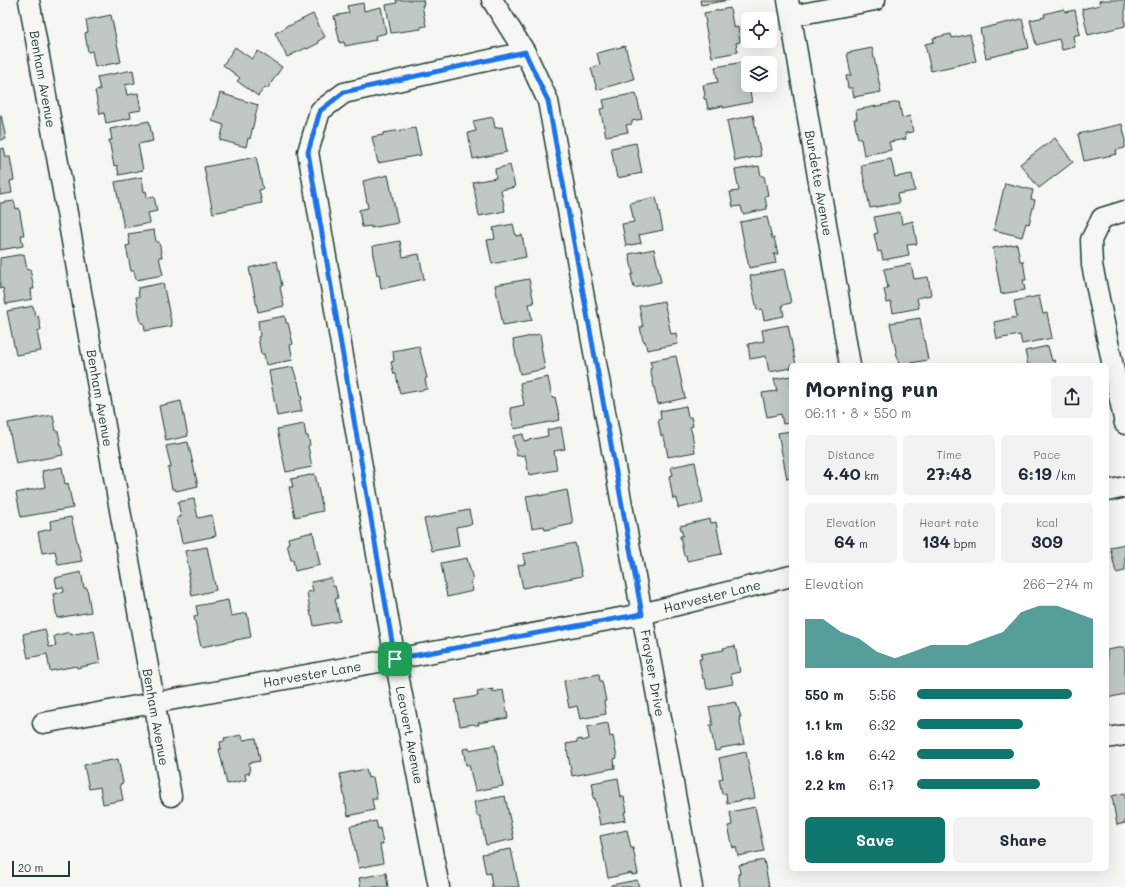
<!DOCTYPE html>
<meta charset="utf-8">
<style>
:root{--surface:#fff;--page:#f2f2f3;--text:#1f2937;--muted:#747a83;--accent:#0f766e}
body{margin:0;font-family:Mali,sans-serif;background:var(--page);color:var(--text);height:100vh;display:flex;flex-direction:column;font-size:15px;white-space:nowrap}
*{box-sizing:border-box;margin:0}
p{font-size:13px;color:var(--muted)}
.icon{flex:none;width:22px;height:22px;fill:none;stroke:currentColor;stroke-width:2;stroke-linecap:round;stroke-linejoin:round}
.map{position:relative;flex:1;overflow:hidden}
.side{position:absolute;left:789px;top:363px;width:320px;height:508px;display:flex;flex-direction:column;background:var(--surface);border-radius:6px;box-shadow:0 4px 16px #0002}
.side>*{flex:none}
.tools{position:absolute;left:741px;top:12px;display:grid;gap:8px}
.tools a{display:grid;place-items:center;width:36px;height:36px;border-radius:6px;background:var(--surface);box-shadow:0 4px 16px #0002;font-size:20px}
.scale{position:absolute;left:12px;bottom:10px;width:58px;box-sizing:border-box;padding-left:4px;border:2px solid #1f3d34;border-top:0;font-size:11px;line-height:14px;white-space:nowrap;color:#1f3d34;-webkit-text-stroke:3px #f6f6f2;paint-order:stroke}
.pin{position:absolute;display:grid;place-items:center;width:34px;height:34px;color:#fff;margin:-17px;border-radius:8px;box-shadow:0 2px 6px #0006}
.round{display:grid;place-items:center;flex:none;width:42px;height:42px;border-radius:6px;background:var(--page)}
.overview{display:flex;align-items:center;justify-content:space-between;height:68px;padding:0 16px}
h1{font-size:22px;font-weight:700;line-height:30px}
.metrics{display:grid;grid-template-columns:repeat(3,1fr);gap:6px;height:68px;padding:4px 16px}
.metrics div{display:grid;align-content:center;border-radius:6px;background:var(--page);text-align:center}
.metrics b{font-size:17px;font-weight:700}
.metrics small{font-size:11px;font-weight:400}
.metrics p{font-size:11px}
.chart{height:112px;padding:8px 16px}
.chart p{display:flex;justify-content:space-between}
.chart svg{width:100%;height:72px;margin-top:4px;fill:var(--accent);opacity:.7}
.button{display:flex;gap:8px;margin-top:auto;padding:8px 16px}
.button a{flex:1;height:46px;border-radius:6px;background:var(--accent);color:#fff;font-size:16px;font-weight:700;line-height:46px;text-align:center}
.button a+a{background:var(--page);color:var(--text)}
ul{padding:0 16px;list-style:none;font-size:13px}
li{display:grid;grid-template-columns:64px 48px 1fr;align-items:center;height:30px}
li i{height:10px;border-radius:5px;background:var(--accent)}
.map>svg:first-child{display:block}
.building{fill:#c1c8c3;stroke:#1f3d34}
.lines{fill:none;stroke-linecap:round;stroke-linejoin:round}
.minor-casing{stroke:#1f3d34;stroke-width:23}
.minor{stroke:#f6f6f2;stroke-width:20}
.route-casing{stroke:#fff;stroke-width:8}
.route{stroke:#1a73e8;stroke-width:5}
.labels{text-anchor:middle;stroke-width:3;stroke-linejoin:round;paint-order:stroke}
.street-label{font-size:13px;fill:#1f3d34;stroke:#f6f6f2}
</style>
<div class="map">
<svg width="1125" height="887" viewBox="0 0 1125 887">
<rect width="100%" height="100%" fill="#f6f6f2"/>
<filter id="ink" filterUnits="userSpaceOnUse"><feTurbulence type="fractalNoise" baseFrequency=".025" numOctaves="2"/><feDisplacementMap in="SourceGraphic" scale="8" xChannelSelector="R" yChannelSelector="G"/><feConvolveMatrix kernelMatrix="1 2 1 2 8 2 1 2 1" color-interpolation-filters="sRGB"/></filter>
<g filter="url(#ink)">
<path class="building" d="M 396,0 L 423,0 L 424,5 L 422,5 L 426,26 L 421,27 L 421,29 L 391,33 L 386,5 L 397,3 Z
M 700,0 L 729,0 L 701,5 Z
M 1103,0 L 1125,0 L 1125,26 L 1088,35 L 1082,9 L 1100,5 L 1099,1 Z
M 363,3 L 364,11 L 381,7 L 386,33 L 375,36 L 376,40 L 345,46 L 344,42 L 340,43 L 334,16 L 349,13 L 347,6 Z
M 730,8 L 733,25 L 734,28 L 738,27 L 740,42 L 736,43 L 738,52 L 712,57 L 705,24 L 706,23 L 704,13 Z
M 1064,9 L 1065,12 L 1075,10 L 1080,34 L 1073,36 L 1075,47 L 1062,50 L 1059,39 L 1036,45 L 1030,20 L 1045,17 L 1044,14 Z
M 313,14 L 325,37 L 318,41 L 319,43 L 307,49 L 306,48 L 287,57 L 275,33 L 285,28 L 285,27 L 288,25 L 289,26 Z
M 111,15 L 121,62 L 95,67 L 92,51 L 88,52 L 85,33 L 88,32 L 86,20 Z
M 1022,19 L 1029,48 L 986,58 L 980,29 Z
M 951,34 L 952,38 L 970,34 L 976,61 L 931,71 L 925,44 L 934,42 L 933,38 Z
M 625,46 L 634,79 L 597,90 L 591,68 L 600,65 L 597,53 Z
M 235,47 L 252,59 L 258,51 L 282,67 L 267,89 L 265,87 L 258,96 L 237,81 L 240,78 L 223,65 Z
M 872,48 L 881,92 L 854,97 L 852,88 L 848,88 L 846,76 L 851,75 L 847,53 Z
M 744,62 L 752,102 L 723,108 L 723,106 L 708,109 L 706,99 L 704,99 L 704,96 L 705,95 L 703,85 L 718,82 L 715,67 Z
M 133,70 L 135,83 L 125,85 L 127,95 L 138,93 L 141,110 L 130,112 L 131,118 L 106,123 L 104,113 L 100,114 L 95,91 L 100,90 L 97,77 Z
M 220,93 L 258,105 L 250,139 L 248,138 L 246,147 L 220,140 L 224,125 L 212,121 Z
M 636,93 L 642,119 L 632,121 L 632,124 L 626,125 L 628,132 L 606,136 L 600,109 L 605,108 L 603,100 Z
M 899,102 L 902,118 L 910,116 L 913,132 L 905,133 L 906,139 L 889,142 L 891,150 L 864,155 L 861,139 L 858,139 L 854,119 L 857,119 L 856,110 Z
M 0,115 L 1,115 L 6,139 L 0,140 Z
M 753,115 L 761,156 L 735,161 L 727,121 Z
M 493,117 L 495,128 L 502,127 L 507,152 L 473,159 L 468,133 L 476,131 L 473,121 Z
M 149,121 L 153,141 L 138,144 L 143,170 L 119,175 L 117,165 L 114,166 L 109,140 L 112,140 L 110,129 Z
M 1122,124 L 1125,137 L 1125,148 L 1116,150 L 1117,154 L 1084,161 L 1078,134 Z
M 415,128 L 421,155 L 378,163 L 372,137 L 383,135 L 383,133 Z
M 1055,138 L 1073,162 L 1039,188 L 1020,164 Z
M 636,143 L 642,173 L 617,178 L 611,148 Z
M 4,148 L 6,157 L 10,157 L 14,180 L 10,181 L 12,193 L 0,195 L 0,149 Z
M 256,157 L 263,189 L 259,190 L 262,203 L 213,213 L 204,167 Z
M 891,159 L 895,177 L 912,174 L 915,191 L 897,194 L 899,203 L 870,208 L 861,165 Z
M 510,165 L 515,187 L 501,190 L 505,211 L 479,216 L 473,182 L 496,178 L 495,169 Z
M 759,166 L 761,176 L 764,176 L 768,195 L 765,196 L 767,209 L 743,214 L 741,206 L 733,207 L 730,192 L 739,191 L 735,170 Z
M 388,175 L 398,223 L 371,228 L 371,226 L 362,227 L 359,210 L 368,208 L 363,181 Z
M 142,177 L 144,192 L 146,191 L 147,195 L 145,196 L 146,198 L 154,197 L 157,211 L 148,213 L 150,223 L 124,228 L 115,182 Z
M 1005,183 L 1033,190 L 1031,199 L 1035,200 L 1029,224 L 1026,223 L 1022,237 L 994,230 Z
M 656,197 L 663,230 L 639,235 L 641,243 L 626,246 L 622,224 L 634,222 L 630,203 Z
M 14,201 L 16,209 L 19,208 L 24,235 L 21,235 L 23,246 L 0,250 L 0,203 Z
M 900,212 L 902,224 L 913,221 L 917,244 L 907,245 L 909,255 L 883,260 L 881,251 L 878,252 L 874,234 L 878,233 L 874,217 Z
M 767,217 L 772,238 L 774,238 L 778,254 L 774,254 L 776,263 L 749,268 L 740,222 Z
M 513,224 L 516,236 L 522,235 L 526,257 L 492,264 L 487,240 L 495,239 L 493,228 Z
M 154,230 L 156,242 L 159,242 L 162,257 L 159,257 L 163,275 L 136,280 L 134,271 L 131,271 L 126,246 L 130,245 L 128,234 Z
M 400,241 L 403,257 L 419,254 L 424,279 L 381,289 L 379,274 L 377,275 L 373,255 L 374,255 L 373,246 Z
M 1017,244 L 1020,261 L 1023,261 L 1026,280 L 1023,280 L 1025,290 L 1001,294 L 993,248 Z
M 654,249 L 661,282 L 634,288 L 631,275 L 633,274 L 629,254 Z
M 24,254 L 27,270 L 30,269 L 34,289 L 31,289 L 32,299 L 6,304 L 3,288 L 0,289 L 0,258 Z
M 277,261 L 282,286 L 280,287 L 284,306 L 258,312 L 249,268 Z
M 911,264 L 914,279 L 928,277 L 931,295 L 917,298 L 919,308 L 893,313 L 891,302 L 887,303 L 884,289 L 888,288 L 884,269 Z
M 784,269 L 791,303 L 782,305 L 784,316 L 764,320 L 762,309 L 757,310 L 750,276 Z
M 529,279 L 534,303 L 529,304 L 532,320 L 503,325 L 495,285 Z
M 163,283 L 172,326 L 145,331 L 144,323 L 141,323 L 136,297 L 139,297 L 138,288 Z
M 1039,296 L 1043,314 L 1047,313 L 1052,338 L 1022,344 L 1020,335 L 997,339 L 994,322 L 1017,317 L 1014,301 Z
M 664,301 L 671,334 L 676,333 L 678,344 L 647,350 L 645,341 L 643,341 L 640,327 L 643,327 L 639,306 Z
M 33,306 L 35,316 L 38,315 L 41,330 L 37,331 L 41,351 L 16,355 L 7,311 Z
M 285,316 L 286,323 L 288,323 L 293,344 L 290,345 L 293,360 L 266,365 L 264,354 L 261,354 L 258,337 L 260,336 L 258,321 Z
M 920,318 L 928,360 L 899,365 L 890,323 Z
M 788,325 L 796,365 L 791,365 L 791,368 L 769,372 L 766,356 L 750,359 L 748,344 L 764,341 L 762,330 Z
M 540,334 L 542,346 L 541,346 L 545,369 L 520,374 L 513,340 Z
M 419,346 L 427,378 L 425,379 L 427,389 L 400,394 L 396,374 L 394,374 L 391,362 L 394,361 L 393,351 Z
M 1048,346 L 1052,361 L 1055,360 L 1056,365 L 1028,365 L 1025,351 Z
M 676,356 L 685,398 L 658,404 L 650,369 L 652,368 L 650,361 Z
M 293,367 L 297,381 L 298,381 L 302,400 L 300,401 L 302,411 L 277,416 L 269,371 Z
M 791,376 L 791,423 L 783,424 L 781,414 L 767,417 L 762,393 L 777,391 L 774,379 Z
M 548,377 L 552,398 L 555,397 L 560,420 L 514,429 L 510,408 L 524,405 L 520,383 Z
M 181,401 L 188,436 L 166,441 L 159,406 Z
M 686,406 L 688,417 L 691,417 L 693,426 L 690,427 L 692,433 L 695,452 L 668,457 L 664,436 L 661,436 L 658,420 L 661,419 L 660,411 Z
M 53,415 L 56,431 L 58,431 L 63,455 L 16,464 L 8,423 Z
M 304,424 L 306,436 L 308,436 L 310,445 L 308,446 L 312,467 L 286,472 L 277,429 Z
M 561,427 L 565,449 L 554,451 L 557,470 L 529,475 L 525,455 L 517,456 L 513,436 L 523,434 L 524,441 L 548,436 L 547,430 Z
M 791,431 L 791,478 L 787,479 L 778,433 Z
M 188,442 L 198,486 L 176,491 L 175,489 L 172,489 L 168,468 L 171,467 L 166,446 Z
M 695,462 L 703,503 L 678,508 L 677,498 L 673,499 L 669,476 L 673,475 L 671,467 Z
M 62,467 L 65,484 L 68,483 L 73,508 L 21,517 L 16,493 L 45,487 L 42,471 Z
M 315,474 L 323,511 L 295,517 L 289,487 L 293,487 L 291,479 Z
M 567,490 L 573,524 L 545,530 L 544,526 L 532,528 L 526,496 L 539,494 L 539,496 Z
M 194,499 L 198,518 L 212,515 L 216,536 L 182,543 L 177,518 L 181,517 L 178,502 Z
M 469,510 L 472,524 L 456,527 L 459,546 L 432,551 L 424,519 Z
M 71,517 L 82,561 L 58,565 L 55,551 L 42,553 L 38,532 L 51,529 L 50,521 Z
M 710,519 L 711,523 L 716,522 L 722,554 L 687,561 L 686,555 L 684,556 L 680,536 L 683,536 L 680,526 Z
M 313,532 L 320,565 L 295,571 L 293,560 L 291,560 L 287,544 L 289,543 L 288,538 Z
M 575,543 L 582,576 L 523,588 L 518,565 L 525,564 L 523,554 Z
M 1125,544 L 1125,571 L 1116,573 L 1110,547 Z
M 207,547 L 216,590 L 192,596 L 188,574 L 190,574 L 185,551 Z
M 467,558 L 473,580 L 471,581 L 473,591 L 447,597 L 441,563 Z
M 81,572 L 84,588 L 87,588 L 91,612 L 57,618 L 53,594 L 64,592 L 63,587 L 57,588 L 55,578 Z
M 331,578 L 333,586 L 335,586 L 338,598 L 335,599 L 340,621 L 314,626 L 312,615 L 311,616 L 307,592 L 313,591 L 311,582 Z
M 228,600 L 231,616 L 247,613 L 251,637 L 201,647 L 194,617 L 198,616 L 196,606 Z
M 45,629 L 49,647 L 56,646 L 54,636 L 70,632 L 71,635 L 94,630 L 100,663 L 77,668 L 76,666 L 50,671 L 47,654 L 28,658 L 23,634 Z
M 735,646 L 740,672 L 731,674 L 733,684 L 707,689 L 705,679 L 703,679 L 699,659 L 702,659 L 701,654 L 724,650 L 723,648 Z
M 1124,647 L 1125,653 L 1125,694 L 1107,698 L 1107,650 Z
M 599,674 L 600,681 L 602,681 L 606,701 L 604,701 L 606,714 L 580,719 L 577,706 L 569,708 L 564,681 Z
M 493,689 L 493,692 L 503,690 L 508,718 L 478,723 L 479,725 L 475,725 L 474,724 L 460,726 L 455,700 L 478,696 L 477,692 Z
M 736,702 L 741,717 L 739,717 L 744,744 L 721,748 L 721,750 L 715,751 L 710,725 L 713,725 L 709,707 Z
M 608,723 L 610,737 L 613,736 L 617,758 L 614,759 L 615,768 L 572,776 L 566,744 L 577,742 L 577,740 L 582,739 L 582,741 L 589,739 L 587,727 Z
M 242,735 L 243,740 L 256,738 L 260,761 L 249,763 L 250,773 L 245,774 L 246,780 L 227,784 L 219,749 L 221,749 L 220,742 L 225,741 L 224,738 Z
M 495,745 L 503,786 L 475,791 L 469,765 L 466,765 L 463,749 L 469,748 L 469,750 Z
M 746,752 L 755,798 L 727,803 L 726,793 L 722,794 L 719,779 L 723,778 L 719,758 Z
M 118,759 L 123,783 L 120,784 L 123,800 L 103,804 L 100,787 L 89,789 L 84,765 Z
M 366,769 L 368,778 L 373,777 L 377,799 L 372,799 L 374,810 L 348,816 L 346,805 L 345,805 L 345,800 L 340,774 Z
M 618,778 L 621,797 L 624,797 L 627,812 L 624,812 L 626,820 L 600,825 L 595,798 L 594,799 L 592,794 L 594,794 L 592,783 Z
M 1125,793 L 1125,823 L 1117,825 L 1112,796 Z
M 505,796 L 514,839 L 486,845 L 480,816 L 477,816 L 474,802 Z
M 755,807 L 764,851 L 738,856 L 736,847 L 733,848 L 728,826 L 732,825 L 730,812 Z
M 376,821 L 378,829 L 380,828 L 383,844 L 380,845 L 383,863 L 359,868 L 350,826 Z
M 627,830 L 631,848 L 633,848 L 638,874 L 632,875 L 631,873 L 608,878 L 600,836 Z
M 511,849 L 519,887 L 492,887 L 490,873 L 486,874 L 482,854 Z
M 764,860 L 769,887 L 740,887 L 738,874 L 740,874 L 739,865 Z
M 386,873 L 388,887 L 361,887 L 359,878 Z
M 637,880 L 639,887 L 611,887 L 611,885 Z"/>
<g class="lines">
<g class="minor-casing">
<path id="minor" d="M 29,0 L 171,796
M 492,0 L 525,52 L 548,101 L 692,887
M 788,0 L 850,365
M 791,16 L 875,0
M 1125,211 L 1102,218 L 1091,240 L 1092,265 L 1125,424
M 1107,491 L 1125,487
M 43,723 L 642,614 L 791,576
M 1107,738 L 1125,735
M 439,887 L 395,659 L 308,152 L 320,111 L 344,93 L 525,52"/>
</g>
<use href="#minor" class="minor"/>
</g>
</g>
<g class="lines" filter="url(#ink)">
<g class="route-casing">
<path id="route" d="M 525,52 L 548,101 L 642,614 L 395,659 L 308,152 L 320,111 L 344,92 Z"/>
</g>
<use href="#route" class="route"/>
</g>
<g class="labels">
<g class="street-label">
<text transform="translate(43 79) rotate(80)" y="5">Benham Avenue</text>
<text transform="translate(819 183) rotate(80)" y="5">Burdette Avenue</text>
<text transform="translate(100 398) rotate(80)" y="5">Benham Avenue</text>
<text transform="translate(712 596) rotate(-14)" y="5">Harvester Lane</text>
<text transform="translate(653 673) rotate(80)" y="5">Frayser Drive</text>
<text transform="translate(312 674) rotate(-10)" y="5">Harvester Lane</text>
<text transform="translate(156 717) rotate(80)" y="5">Benham Avenue</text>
<text transform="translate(410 735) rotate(79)" y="5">Leavert Avenue</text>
</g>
</g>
</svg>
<div class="tools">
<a><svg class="icon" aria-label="locate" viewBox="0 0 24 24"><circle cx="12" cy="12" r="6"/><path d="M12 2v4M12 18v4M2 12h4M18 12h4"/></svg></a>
<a><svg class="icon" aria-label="layers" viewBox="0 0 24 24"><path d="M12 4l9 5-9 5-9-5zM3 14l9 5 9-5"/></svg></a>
</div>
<div class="scale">20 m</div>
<div class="pin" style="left:395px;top:659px;background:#1e9e55"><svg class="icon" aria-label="arrive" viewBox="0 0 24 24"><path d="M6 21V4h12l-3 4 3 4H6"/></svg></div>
<section class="side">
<div class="overview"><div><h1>Morning run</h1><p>06:11 · 8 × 550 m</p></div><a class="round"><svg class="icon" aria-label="share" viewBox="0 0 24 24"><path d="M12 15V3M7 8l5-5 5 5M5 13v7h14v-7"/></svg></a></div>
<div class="metrics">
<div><p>Distance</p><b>4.40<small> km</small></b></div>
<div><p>Time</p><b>27:48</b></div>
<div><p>Pace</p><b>6:19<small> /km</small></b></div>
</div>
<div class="metrics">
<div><p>Elevation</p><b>64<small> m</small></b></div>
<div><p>Heart rate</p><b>134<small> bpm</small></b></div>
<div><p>kcal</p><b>309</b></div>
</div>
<div class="chart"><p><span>Elevation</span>266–274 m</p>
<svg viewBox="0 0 160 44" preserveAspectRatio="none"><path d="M0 44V14L10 14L20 22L30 26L40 34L50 38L60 34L70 30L80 30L90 30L100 26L110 22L120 10L130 6L140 6L150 10L160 14V44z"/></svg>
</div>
<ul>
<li><b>550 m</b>5:56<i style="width:88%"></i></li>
<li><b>1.1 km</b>6:32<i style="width:60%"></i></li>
<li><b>1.6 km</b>6:42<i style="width:55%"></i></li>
<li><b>2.2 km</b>6:17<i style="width:70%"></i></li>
</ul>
<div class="button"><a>Save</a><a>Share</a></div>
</section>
</div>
